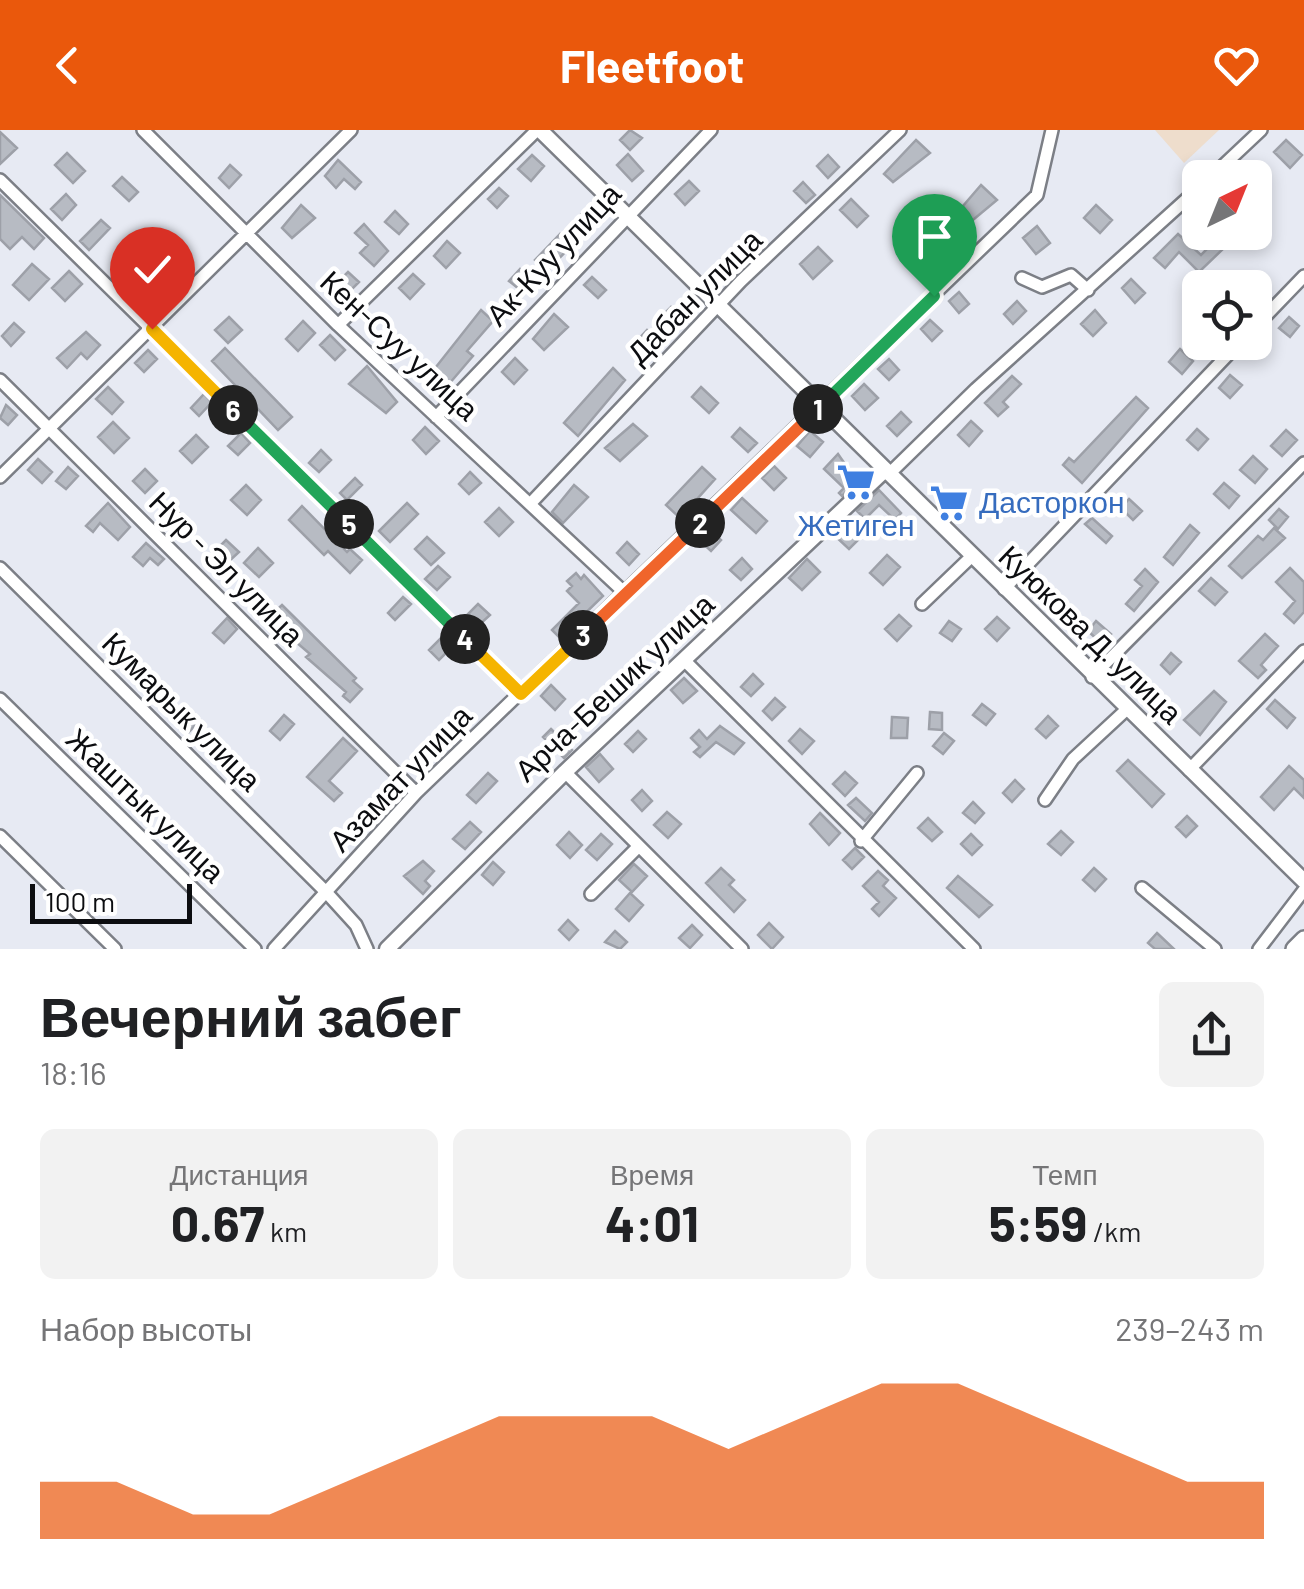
<!DOCTYPE html>
<html lang="ru">
<meta charset="utf-8">
<style>
:root{--surface:#fff;--page:#f2f2f2;--text:#202124;--muted:#757577;--accent:#ea580c}
body{margin:0;font-family:Barlow,sans-serif;background:var(--page);color:var(--text);height:100vh;display:flex;flex-direction:column;font-size:38px;white-space:nowrap}
*{box-sizing:border-box;margin:0}
p{font-size:32px;color:var(--muted)}
.icon{flex:none;width:55px;height:55px;fill:none;stroke:currentColor;stroke-width:2;stroke-linecap:round;stroke-linejoin:round}
.map{position:relative;height:819px;overflow:hidden}
.drawer{display:flex;flex-direction:column;background:var(--surface);flex:1}
.drawer>*{flex:none}
.needle{width:65px;rotate:43deg}
.controls{position:absolute;left:1182px;top:30px;display:grid;gap:20px}
.controls a{display:grid;place-items:center;width:90px;height:90px;border-radius:15px;background:var(--surface);box-shadow:0 5px 15px #0003;font-size:50px}
.scale{position:absolute;left:30px;bottom:25px;width:162px;box-sizing:border-box;padding-left:10px;border:5px solid #0c0d10;border-top:0;font-size:28px;line-height:35px;white-space:nowrap;color:#0c0d10;-webkit-text-stroke:8px #fff;paint-order:stroke}
.pin{position:absolute;display:grid;place-items:center;width:85px;height:85px;color:#fff;margin:-102px -42px;border-radius:50% 50% 50% 0;rotate:-45deg;box-shadow:0 0 10px #0007}
.pin .icon{rotate:45deg}
.km{position:absolute;width:50px;height:50px;margin:-25px;border-radius:50%;background:#222;color:#fff;font-size:28px;line-height:50px;text-align:center}
.round{display:grid;place-items:center;flex:none;width:105px;height:105px;border-radius:15px;background:var(--page)}
.head{display:flex;align-items:center;justify-content:space-between;height:170px;padding:0 40px}
h1{font-size:55px;font-weight:700;line-height:75px}
.metrics{display:grid;grid-template-columns:repeat(3,1fr);gap:15px;height:170px;padding:10px 40px}
.metrics div{display:grid;align-content:center;border-radius:15px;background:var(--page);text-align:center}
.metrics b{font-size:50px;font-weight:700}
.metrics small{font-size:28px;font-weight:400}
.metrics p{font-size:28px}
.chart{height:280px;padding:20px 40px}
.chart p{display:flex;justify-content:space-between}
.chart svg{width:100%;height:180px;margin-top:10px;fill:var(--accent);opacity:.7}
header{display:flex;justify-content:space-between;align-items:center;height:130px;padding:0 40px;background:var(--accent);color:#fff;font-size:45px;font-weight:700}
.map>svg:first-child{display:block}
.education{fill:#edc}
.building{fill:#b7bbc3;stroke:#9da0a8;stroke-width:2.5}
.lines{fill:none;stroke-linecap:round;stroke-linejoin:round}
.minor-casing{stroke:#7c7f86;stroke-width:16}
.tertiary-casing{stroke:#7c7f86;stroke-width:19}
.secondary-casing{stroke:#7c7f86;stroke-width:20}
.minor{stroke:#fff;stroke-width:11}
.tertiary{stroke:#fff;stroke-width:14}
.secondary{stroke:#fff;stroke-width:15}
.split-1-casing{stroke:#fff;stroke-width:20}
.split-2-casing{stroke:#fff;stroke-width:20}
.split-3-casing{stroke:#fff;stroke-width:20}
.split-4-casing{stroke:#fff;stroke-width:20}
.split-5-casing{stroke:#fff;stroke-width:20}
.split-6-casing{stroke:#fff;stroke-width:20}
.split-7-casing{stroke:#fff;stroke-width:20}
.split-1{stroke:#22a559;stroke-width:12}
.split-2{stroke:#f0652b;stroke-width:12}
.split-3{stroke:#f0652b;stroke-width:12}
.split-4{stroke:#f5b400;stroke-width:12}
.split-5{stroke:#22a559;stroke-width:12}
.split-6{stroke:#22a559;stroke-width:12}
.split-7{stroke:#f5b400;stroke-width:12}
.labels{text-anchor:middle;stroke-width:9;stroke-linejoin:round;paint-order:stroke}
.street-label{font-size:30px;fill:#0c0d10;stroke:#fff}
.shop-label{font-size:30px;fill:#366cbe;stroke:#fff;text-anchor:start}
</style>
<header><svg class="icon" aria-label="back" viewBox="0 0 24 24"><path d="M15 5l-7 7 7 7"/></svg>Fleetfoot<svg class="icon" aria-label="heart" viewBox="0 0 24 24"><path d="M12 20l-8-8c-3-5 5-10 8-4 3-6 11-1 8 4z"/></svg></header>
<div class="map">
<svg width="1304" height="819" viewBox="0 0 1304 819">
<rect width="100%" height="100%" fill="#e7eaf3"/>
<path class="education" d="M 1155,0 L 1219,0 L 1184,33 Z"/>
<path class="building" d="M 630,0 L 642,8 L 630,20 L 620,10 Z
M 0,2 L 17,18 L 0,34 Z
M 916,10 L 930,23 L 893,52 L 884,44 Z
M 1286,10 L 1302,25 L 1290,38 L 1274,22 Z
M 67,23 L 85,41 L 73,53 L 55,35 Z
M 628,24 L 643,41 L 632,51 L 617,35 Z
M 532,25 L 544,36 L 531,51 L 518,39 Z
M 828,25 L 839,37 L 828,48 L 817,36 Z
M 338,30 L 361,52 L 355,59 L 344,49 L 336,58 L 325,46 Z
M 230,35 L 241,45 L 229,58 L 219,48 Z
M 122,47 L 138,62 L 129,71 L 113,56 Z
M 689,51 L 699,61 L 685,75 L 675,64 Z
M 803,52 L 815,65 L 806,73 L 794,61 Z
M 981,55 L 997,70 L 968,94 L 957,83 Z
M 499,58 L 508,66 L 497,78 L 488,69 Z
M 66,64 L 76,75 L 62,90 L 51,79 Z
M 0,65 L 44,108 L 34,119 L 22,107 L 10,119 L 0,109 Z
M 851,69 L 868,86 L 857,97 L 840,80 Z
M 301,75 L 315,88 L 292,108 L 282,98 Z
M 1096,75 L 1112,90 L 1100,103 L 1084,88 Z
M 587,78 L 599,88 L 588,100 L 577,89 Z
M 395,81 L 408,94 L 399,104 L 385,92 Z
M 101,90 L 110,98 L 89,120 L 80,111 Z
M 364,94 L 388,121 L 374,136 L 360,123 L 368,115 L 355,103 Z
M 1037,96 L 1050,113 L 1036,124 L 1023,108 Z
M 939,103 L 945,110 L 920,134 L 908,122 L 921,110 L 927,115 Z
M 560,104 L 572,115 L 547,141 L 535,130 Z
M 1178,104 L 1201,125 L 1217,109 L 1225,117 L 1199,142 L 1179,122 L 1165,138 L 1154,128 Z
M 447,111 L 460,123 L 446,138 L 434,126 Z
M 818,117 L 832,131 L 813,149 L 800,134 Z
M 734,126 L 743,134 L 731,145 L 723,137 Z
M 32,134 L 49,149 L 29,170 L 13,155 Z
M 520,139 L 529,148 L 519,159 L 509,151 Z
M 69,141 L 82,154 L 65,171 L 52,158 Z
M 348,142 L 359,152 L 349,162 L 338,152 Z
M 413,144 L 424,154 L 410,169 L 399,158 Z
M 592,147 L 606,160 L 598,168 L 584,155 Z
M 1131,149 L 1145,163 L 1135,173 L 1122,158 Z
M 959,162 L 969,174 L 959,183 L 949,171 Z
M 1017,171 L 1026,181 L 1013,194 L 1004,184 Z
M 671,177 L 686,190 L 676,201 L 661,187 Z
M 481,180 L 493,191 L 467,221 L 473,226 L 443,261 L 428,247 Z
M 1095,180 L 1106,193 L 1093,206 L 1081,194 Z
M 554,184 L 568,197 L 544,220 L 533,209 Z
M 229,187 L 242,200 L 228,213 L 215,200 Z
M 1289,187 L 1299,196 L 1290,207 L 1279,198 Z
M 930,190 L 942,201 L 932,211 L 921,199 Z
M 303,191 L 315,203 L 298,221 L 286,209 Z
M 14,193 L 24,202 L 11,216 L 2,206 Z
M 647,200 L 660,212 L 649,224 L 636,212 Z
M 86,202 L 100,215 L 87,229 L 81,223 L 67,238 L 57,228 Z
M 330,205 L 345,220 L 335,230 L 320,215 Z
M 225,218 L 292,287 L 278,300 L 212,231 Z
M 1180,219 L 1193,231 L 1182,244 L 1169,232 Z
M 148,220 L 157,229 L 144,242 L 135,233 Z
M 515,228 L 527,240 L 514,254 L 502,242 Z
M 889,229 L 899,240 L 889,250 L 878,239 Z
M 367,236 L 397,272 L 386,283 L 349,254 Z
M 613,238 L 625,250 L 578,306 L 564,293 Z
M 1230,245 L 1242,255 L 1230,268 L 1219,258 Z
M 1012,246 L 1021,254 L 1003,272 L 1008,277 L 998,286 L 985,273 Z
M 864,254 L 878,268 L 865,280 L 852,266 Z
M 108,257 L 123,272 L 112,284 L 96,269 Z
M 701,257 L 718,273 L 709,283 L 692,267 Z
M 204,264 L 212,272 L 199,286 L 191,278 Z
M 1136,267 L 1148,278 L 1082,353 L 1063,335 L 1069,328 L 1074,332 Z
M 6,275 L 17,285 L 8,295 L 0,288 Z
M 901,282 L 911,292 L 897,306 L 887,296 Z
M 971,291 L 982,301 L 969,316 L 958,305 Z
M 113,292 L 129,308 L 114,323 L 98,307 Z
M 633,294 L 647,306 L 620,331 L 605,318 Z
M 425,297 L 439,311 L 426,324 L 413,310 Z
M 740,298 L 757,313 L 748,322 L 732,307 Z
M 1197,299 L 1208,309 L 1198,320 L 1187,310 Z
M 1286,300 L 1297,310 L 1282,326 L 1271,316 Z
M 810,301 L 823,312 L 810,327 L 797,316 Z
M 241,303 L 250,313 L 238,325 L 228,316 Z
M 196,305 L 208,317 L 192,333 L 180,321 Z
M 321,320 L 331,330 L 319,342 L 309,333 Z
M 838,324 L 857,351 L 842,366 L 839,363 L 844,358 L 824,339 Z
M 1253,326 L 1267,339 L 1255,353 L 1240,340 Z
M 38,329 L 52,342 L 42,353 L 28,340 Z
M 774,336 L 786,348 L 774,360 L 762,348 Z
M 68,337 L 78,346 L 66,359 L 56,351 Z
M 702,337 L 715,349 L 680,388 L 666,375 Z
M 145,339 L 157,351 L 145,363 L 133,351 Z
M 470,342 L 481,353 L 469,364 L 459,354 Z
M 355,348 L 362,355 L 347,370 L 340,363 Z
M 1224,353 L 1239,366 L 1229,378 L 1214,364 Z
M 246,355 L 261,370 L 247,385 L 231,370 Z
M 574,355 L 588,367 L 563,393 L 552,382 Z
M 879,360 L 901,383 L 895,390 L 879,375 L 865,389 L 857,381 Z
M 742,368 L 767,391 L 756,403 L 731,380 Z
M 1129,369 L 1142,381 L 1133,390 L 1121,378 Z
M 108,373 L 130,397 L 118,410 L 100,393 L 93,402 L 86,396 Z
M 407,373 L 418,384 L 390,412 L 379,401 Z
M 302,376 L 347,422 L 350,419 L 362,430 L 350,443 L 328,421 L 324,425 L 289,390 Z
M 499,378 L 513,392 L 499,406 L 485,392 Z
M 1279,379 L 1288,387 L 1278,399 L 1269,390 Z
M 178,382 L 194,398 L 183,409 L 167,393 Z
M 1092,388 L 1112,406 L 1106,413 L 1085,394 Z
M 844,395 L 859,409 L 849,419 L 834,405 Z
M 1190,395 L 1199,403 L 1173,435 L 1164,427 Z
M 1274,398 L 1285,408 L 1242,448 L 1229,436 L 1258,406 L 1263,410 Z
M 709,399 L 721,410 L 711,421 L 699,410 Z
M 427,407 L 444,423 L 431,435 L 415,419 Z
M 226,410 L 239,422 L 226,434 L 214,422 Z
M 627,412 L 639,424 L 629,435 L 617,423 Z
M 146,413 L 164,429 L 158,435 L 150,428 L 143,436 L 133,427 Z
M 258,418 L 273,433 L 259,447 L 244,433 Z
M 887,425 L 900,437 L 883,455 L 870,443 Z
M 742,428 L 752,439 L 741,450 L 730,440 Z
M 807,429 L 820,442 L 802,460 L 789,448 Z
M 438,436 L 450,447 L 437,460 L 425,449 Z
M 1290,438 L 1304,452 L 1304,482 L 1294,493 L 1284,484 L 1295,471 L 1276,452 Z
M 1145,439 L 1158,452 L 1134,481 L 1126,474 L 1142,456 L 1135,450 Z
M 576,443 L 581,449 L 584,445 L 603,466 L 560,508 L 552,500 L 579,473 L 567,461 L 572,456 L 567,451 Z
M 1211,448 L 1227,462 L 1215,475 L 1199,461 Z
M 403,467 L 411,474 L 395,490 L 388,483 Z
M 478,474 L 490,485 L 478,496 L 467,485 Z
M 282,475 L 356,548 L 353,551 L 362,559 L 350,572 L 343,566 L 346,562 L 306,527 L 310,524 L 268,488 Z
M 899,485 L 911,496 L 897,511 L 885,499 Z
M 997,487 L 1009,498 L 997,511 L 985,499 Z
M 227,488 L 237,499 L 224,513 L 213,503 Z
M 684,488 L 695,499 L 683,510 L 672,500 Z
M 949,491 L 961,499 L 952,511 L 940,503 Z
M 1096,491 L 1111,504 L 1102,514 L 1088,501 Z
M 1265,504 L 1278,516 L 1261,535 L 1266,540 L 1258,548 L 1239,531 Z
M 442,507 L 452,517 L 439,530 L 429,520 Z
M 1171,523 L 1181,532 L 1170,544 L 1161,535 Z
M 627,541 L 637,551 L 623,565 L 613,555 Z
M 753,544 L 763,554 L 751,566 L 741,557 Z
M 684,548 L 697,561 L 683,573 L 671,560 Z
M 551,555 L 565,569 L 555,580 L 541,566 Z
M 1214,561 L 1226,572 L 1200,605 L 1184,590 Z
M 775,568 L 785,577 L 772,590 L 763,581 Z
M 1275,570 L 1295,588 L 1287,598 L 1267,579 Z
M 982,574 L 995,584 L 986,595 L 973,585 Z
M 185,577 L 200,590 L 187,604 L 173,591 Z
M 930,582 L 942,583 L 942,600 L 929,599 Z
M 284,585 L 294,594 L 280,610 L 270,601 Z
M 1048,586 L 1058,596 L 1046,608 L 1036,599 Z
M 892,587 L 908,588 L 907,608 L 891,608 Z
M 720,596 L 744,613 L 734,624 L 716,612 L 700,627 L 694,622 L 700,617 L 691,608 L 699,600 L 707,609 Z
M 551,599 L 572,620 L 564,628 L 543,607 Z
M 800,599 L 814,611 L 802,624 L 789,611 Z
M 638,601 L 646,609 L 633,622 L 625,614 Z
M 944,603 L 954,611 L 943,624 L 933,616 Z
M 343,608 L 357,621 L 329,651 L 342,663 L 334,671 L 307,647 Z
M 600,624 L 613,639 L 599,652 L 586,637 Z
M 1128,630 L 1164,664 L 1152,677 L 1117,641 Z
M 1289,636 L 1304,650 L 1304,668 L 1294,658 L 1274,680 L 1261,667 Z
M 845,642 L 857,653 L 845,666 L 833,654 Z
M 488,643 L 497,651 L 476,673 L 467,665 Z
M 1015,650 L 1024,659 L 1012,672 L 1003,663 Z
M 642,660 L 652,671 L 642,681 L 632,670 Z
M 856,668 L 872,683 L 865,691 L 848,675 Z
M 973,672 L 984,683 L 975,693 L 963,683 Z
M 667,682 L 681,694 L 668,708 L 654,695 Z
M 820,683 L 840,703 L 829,715 L 810,694 Z
M 1187,686 L 1197,696 L 1186,707 L 1176,697 Z
M 928,688 L 942,702 L 932,711 L 918,698 Z
M 470,692 L 481,702 L 465,719 L 453,709 Z
M 1061,701 L 1073,712 L 1061,725 L 1048,714 Z
M 569,702 L 582,715 L 570,728 L 557,715 Z
M 601,704 L 612,714 L 597,730 L 586,720 Z
M 971,704 L 982,715 L 972,725 L 961,714 Z
M 855,718 L 864,727 L 852,739 L 843,730 Z
M 423,731 L 434,741 L 425,751 L 430,756 L 423,764 L 404,746 Z
M 493,732 L 504,742 L 493,755 L 482,745 Z
M 634,734 L 647,746 L 632,762 L 619,750 Z
M 721,738 L 734,750 L 729,755 L 745,770 L 734,782 L 706,753 Z
M 1094,738 L 1106,749 L 1095,761 L 1083,750 Z
M 878,741 L 888,750 L 883,756 L 896,768 L 879,786 L 872,779 L 879,772 L 863,756 Z
M 958,746 L 992,775 L 979,787 L 947,758 Z
M 630,763 L 643,775 L 629,791 L 616,779 Z
M 568,790 L 578,800 L 569,810 L 559,800 Z
M 769,793 L 783,807 L 772,819 L 758,805 Z
M 692,795 L 702,805 L 690,818 L 679,808 Z
M 615,801 L 627,812 L 620,819 L 605,812 Z
M 1157,803 L 1174,819 L 1155,819 L 1148,813 Z"/>
<g class="lines">
<g class="minor-casing">
<path id="minor" d="M 143,0 L 338,195 L 626,464
M 1210,48 L 1261,0
M 0,50 L 521,563
M 1022,148 L 1042,157 L 1071,145 L 1088,160
M 338,195 L 537,0
M 1255,197 L 1304,146
M 0,250 L 416,663
M 436,287 L 711,0
M 889,344 L 976,259 L 1200,57
M 0,347 L 351,0
M 530,374 L 741,151 L 900,0
M 0,438 L 326,762 L 356,795 L 367,819
M 1004,459 L 1240,212
M 922,474 L 971,427
M 686,532 L 974,819
M 1092,547 L 1304,333
M 0,569 L 255,819
M 1189,640 L 1304,521
M 565,642 L 742,819
M 1045,670 L 1073,629 L 1126,580
M 0,706 L 115,819
M 861,711 L 917,643
M 1142,758 L 1215,819
M 591,764 L 639,716
M 274,819 L 416,663 L 1037,65 L 1052,0
M 1259,819 L 1304,760"/>
</g>
<g class="tertiary-casing">
<path id="tertiary" d="M 540,0 L 1304,751
M 387,819 L 565,642 L 885,340"/>
</g>
<g class="secondary-casing">
<path id="secondary" d="M 1294,819 L 1304,809"/>
</g>
<use href="#minor" class="minor"/>
<use href="#tertiary" class="tertiary"/>
<use href="#secondary" class="secondary"/>
</g>
<g class="lines">
<g class="split-1-casing">
<path id="split-1" d="M 818,279 L 934,166"/>
</g>
<g class="split-2-casing">
<path id="split-2" d="M 700,393 L 818,279"/>
</g>
<g class="split-3-casing">
<path id="split-3" d="M 583,505 L 700,393"/>
</g>
<g class="split-4-casing">
<path id="split-4" d="M 465,509 L 521,564 L 583,505"/>
</g>
<g class="split-5-casing">
<path id="split-5" d="M 349,394 L 465,509"/>
</g>
<g class="split-6-casing">
<path id="split-6" d="M 233,280 L 349,394"/>
</g>
<g class="split-7-casing">
<path id="split-7" d="M 152,199 L 233,280"/>
</g>
<use href="#split-1" class="split-1"/>
<use href="#split-2" class="split-2"/>
<use href="#split-3" class="split-3"/>
<use href="#split-4" class="split-4"/>
<use href="#split-5" class="split-5"/>
<use href="#split-6" class="split-6"/>
<use href="#split-7" class="split-7"/>
</g>
<defs>
<g id="supermarket-bare" transform="scale(3)"><path d="M-6-5.5h2.5l.6 2H6L4.5 2H-2.5L-4.4-4H-6ZM-1.5 3.2a1.3 1.3 0 1 0 .1 0ZM3 3.2a1.3 1.3 0 1 0 .1 0Z" fill="#3f7fe0" stroke="#fff" stroke-width="2.5" paint-order="stroke"/></g>
</defs>
<g fill-rule="evenodd">
<use href="#supermarket-bare" x="856" y="352"/>
<use href="#supermarket-bare" x="949" y="373"/>
</g>
<g class="labels">
<g class="street-label">
<text transform="translate(554 125) rotate(-47)" y="10">Ак-Куу улица</text>
<text transform="translate(695 167) rotate(-45)" y="10">Дабан улица</text>
<text transform="translate(399 216) rotate(43)" y="10">Кен-Суу улица</text>
<text transform="translate(226 439) rotate(45)" y="10">Нур - Эл улица</text>
<text transform="translate(1090 505) rotate(44)" y="10">Куюкова Д. улица</text>
<text transform="translate(615 558) rotate(-43)" y="10">Арча-Бешик улица</text>
<text transform="translate(181 582) rotate(45)" y="10">Кумарык улица</text>
<text transform="translate(401 649) rotate(-46)" y="10">Азамат улица</text>
<text transform="translate(145 676) rotate(44)" y="10">Жаштык улица</text>
</g>
<g class="shop-label">
<text x="979" y="383">Дасторкон</text>
<text x="856" y="406" text-anchor="middle">Жетиген</text>
</g>
</g>
</svg>
<div class="controls">
<a><svg class="needle" viewBox="-14 -14 28 28"><path d="M0-13l5 13h-10z" fill="#e53935"/><path d="M0 13l5-13h-10z" fill="#757577"/></svg></a>
<a><svg class="icon" aria-label="locate" viewBox="0 0 24 24"><circle cx="12" cy="12" r="6"/><path d="M12 2v4M12 18v4M2 12h4M18 12h4"/></svg></a>
</div>
<div class="scale">100 m</div>
<div class="pin" style="left:934px;top:166px;background:#1e9e55"><svg class="icon" aria-label="arrive" viewBox="0 0 24 24"><path d="M6 21V4h12l-3 4 3 4H6"/></svg></div>
<div class="pin" style="left:152px;top:199px;background:#d93025"><svg class="icon" aria-label="check" viewBox="0 0 24 24"><path d="M5 12l5 5 9-10"/></svg></div>
<b class="km" style="left:818px;top:279px">1</b>
<b class="km" style="left:700px;top:393px">2</b>
<b class="km" style="left:583px;top:505px">3</b>
<b class="km" style="left:465px;top:509px">4</b>
<b class="km" style="left:349px;top:394px">5</b>
<b class="km" style="left:233px;top:280px">6</b>
</div>
<section class="drawer">
<div class="head"><div><h1>Вечерний забег</h1><p>18:16</p></div><a class="round"><svg class="icon" aria-label="share" viewBox="0 0 24 24"><path d="M12 15V3M7 8l5-5 5 5M5 13v7h14v-7"/></svg></a></div>
<div class="metrics">
<div><p>Дистанция</p><b>0.67<small> km</small></b></div>
<div><p>Время</p><b>4:01</b></div>
<div><p>Темп</p><b>5:59<small> /km</small></b></div>
</div>
<div class="chart"><p><span>Набор высоты</span>239–243 m</p>
<svg viewBox="0 0 160 44" preserveAspectRatio="none"><path d="M0 44V30L10 30L20 38L30 38L40 30L50 22L60 14L70 14L80 14L90 22L100 14L110 6L120 6L130 14L140 22L150 30L160 30V44z"/></svg>
</div>
</section>
